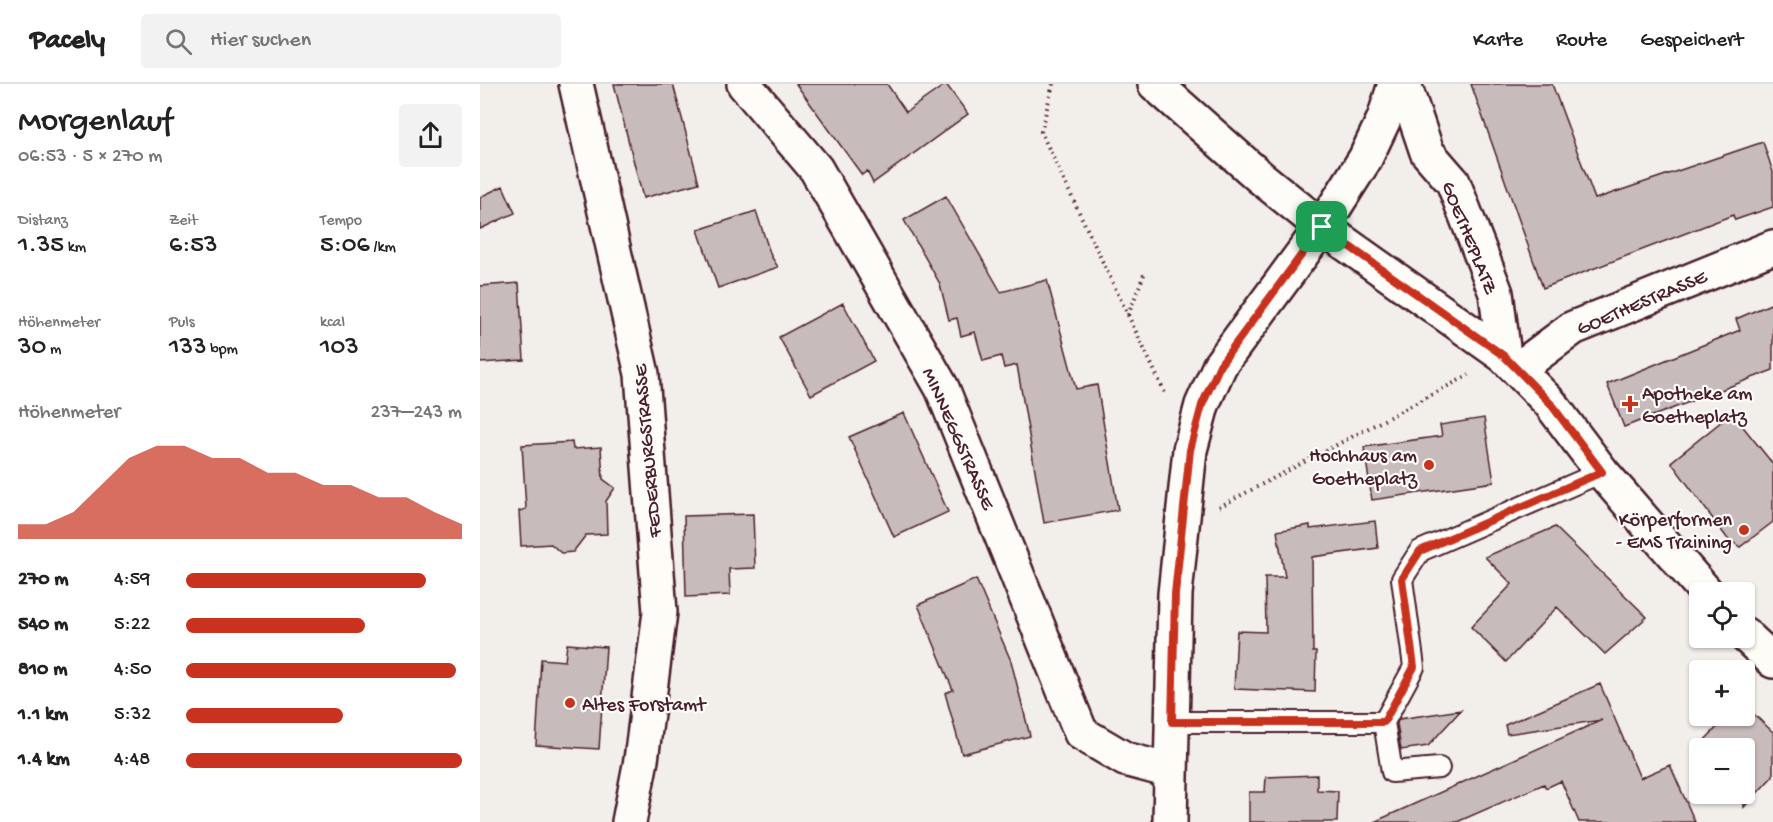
<!DOCTYPE html>
<html lang="de">
<meta charset="utf-8">
<style>
:root{--surface:#fff;--page:#f2f2f2;--text:#222;--muted:#767676;--line:#e0e0e0;--accent:#c8321e}
body{margin:0;font-family:"Gochi Hand",sans-serif;background:var(--page);color:var(--text);height:100vh;display:flex;flex-direction:column;font-size:22px;white-space:nowrap}
*{box-sizing:border-box;margin:0}
p{font-size:20px;color:var(--muted)}
.icon{flex:none;width:33px;height:33px;fill:none;stroke:currentColor;stroke-width:2;stroke-linecap:round;stroke-linejoin:round}
.map{position:relative;flex:1;overflow:hidden}
.sheet{display:flex;flex-direction:column;background:var(--surface);width:480px}
.sheet>*{flex:none}
.fabs{position:absolute;left:1209px;top:498px;display:grid;gap:12px}
.fabs a{display:grid;place-items:center;width:66px;height:66px;border-radius:6px;background:var(--surface);box-shadow:0 2px 4px #0004;font-size:30px}
.pin{position:absolute;display:grid;place-items:center;width:51px;height:51px;color:#fff;margin:-26px;border-radius:12px;box-shadow:0 3px 9px #0006}
.round{display:grid;place-items:center;flex:none;width:63px;height:63px;border-radius:6px;background:var(--page)}
.overview{display:flex;align-items:center;justify-content:space-between;height:102px;padding:0 18px}
h1{font-size:33px;font-weight:600;line-height:45px}
.stats{display:grid;grid-template-columns:repeat(3,1fr);gap:9px;height:102px;padding:6px 18px}
.stats div{display:grid;align-content:center}
.stats b{font-size:26px;font-weight:600}
.stats small{font-size:16px;font-weight:400}
.stats p{font-size:16px}
.chart{height:168px;padding:12px 18px}
.chart p{display:flex;justify-content:space-between}
.chart svg{width:100%;height:108px;margin-top:6px;fill:var(--accent);opacity:.7}
ul{padding:0 18px;list-style:none;font-size:20px}
li{display:grid;grid-template-columns:96px 72px 1fr;align-items:center;height:45px}
li i{height:15px;border-radius:8px;background:var(--accent)}
header{display:flex;align-items:center;gap:36px;box-sizing:border-box;height:84px;padding:0 30px;background:var(--surface);border-bottom:2px solid var(--line)}
header strong{font-size:28px}
nav{display:flex;gap:33px;margin-inline-start:auto;font-size:21px}
.search{width:420px;height:54px;background:var(--page);display:flex;align-items:center;gap:15px;box-sizing:border-box;padding:0 21px;border-radius:6px;color:var(--muted);font-size:22px}
main{display:flex;flex:1;min-height:0}
.map>svg:first-child{display:block}
.building{fill:#c8bbbb;stroke:#4a1f2b;stroke-width:1.5}
.lines{fill:none;stroke-linecap:round;stroke-linejoin:round}
.lane-casing{stroke:#4a1f2b;stroke-width:24}
.street-casing{stroke:#4a1f2b;stroke-width:38}
.path{stroke:#4a1f2b;stroke-width:4;stroke-dasharray:1.5 4.5;stroke-linecap:butt}
.lane{stroke:#fdfcf7;stroke-width:20}
.street{stroke:#fdfcf7;stroke-width:33}
.route-casing{stroke:#fff;stroke-width:12}
.route{stroke:#c8321e;stroke-width:8}
.poi-dot{fill:#c8321e;stroke:#fdfcf7;stroke-width:2}
.labels{text-anchor:middle;stroke-width:4.5;stroke-linejoin:round;paint-order:stroke}
.street-label{font-size:20px;fill:#4a1f2b;stroke:#fdfcf7}
.poi-label{font-size:20px;fill:#4a1f2b;stroke:#fdfcf7;text-anchor:start}
</style>
<header>
<strong>Pacely</strong>
<div class="search"><svg class="icon" aria-label="search" viewBox="0 0 24 24"><circle cx="10" cy="10" r="6"/><path d="M15 15l6 6"/></svg>Hier suchen</div>
<nav><a>Karte</a><a>Route</a><a>Gespeichert</a></nav>
</header>
<main>
<section class="sheet">
<div class="overview"><div><h1>Morgenlauf</h1><p>06:53 · 5 × 270 m</p></div><a class="round"><svg class="icon" aria-label="share" viewBox="0 0 24 24"><path d="M12 15V3M7 8l5-5 5 5M5 13v7h14v-7"/></svg></a></div>
<div class="stats">
<div><p>Distanz</p><b>1.35<small> km</small></b></div>
<div><p>Zeit</p><b>6:53</b></div>
<div><p>Tempo</p><b>5:06<small> /km</small></b></div>
</div>
<div class="stats">
<div><p>Höhenmeter</p><b>30<small> m</small></b></div>
<div><p>Puls</p><b>133<small> bpm</small></b></div>
<div><p>kcal</p><b>103</b></div>
</div>
<div class="chart"><p><span>Höhenmeter</span>237–243 m</p>
<svg viewBox="0 0 160 44" preserveAspectRatio="none"><path d="M0 44V38L10 38L20 33L30 22L40 11L50 6L60 6L70 11L80 11L90 17L100 17L110 22L120 22L130 27L140 27L150 33L160 38V44z"/></svg>
</div>
<ul>
<li><b>270 m</b>4:59<i style="width:87%"></i></li>
<li><b>540 m</b>5:22<i style="width:65%"></i></li>
<li><b>810 m</b>4:50<i style="width:98%"></i></li>
<li><b>1.1 km</b>5:32<i style="width:57%"></i></li>
<li><b>1.4 km</b>4:48<i style="width:100%"></i></li>
</ul>
</section>
<div class="map">
<svg width="1293" height="738" viewBox="0 0 1293 738">
<rect width="100%" height="100%" fill="#f2efeb"/>
<filter id="ink" filterUnits="userSpaceOnUse"><feTurbulence type="fractalNoise" baseFrequency=".0167" numOctaves="2"/><feDisplacementMap in="SourceGraphic" scale="12" xChannelSelector="R" yChannelSelector="G"/><feConvolveMatrix kernelMatrix="1 2 1 2 8 2 1 2 1" color-interpolation-filters="sRGB"/></filter>
<g filter="url(#ink)">
<path class="building" d="M 134,0 L 193,0 L 219,99 L 163,114 Z
M 316,0 L 407,0 L 426,28 L 466,0 L 488,30 L 393,99 L 387,87 L 382,91 Z
M 991,0 L 1072,0 L 1115,115 L 1283,58 L 1293,88 L 1293,123 L 1255,136 L 1253,131 L 1063,204 Z
M 23,102 L 35,129 L 0,145 L 0,113 Z
M 466,112 L 521,208 L 567,196 L 596,305 L 617,301 L 638,426 L 564,439 L 537,281 L 524,284 L 521,272 L 503,277 L 495,248 L 481,252 L 477,234 L 469,236 L 460,200 L 424,136 Z
M 276,127 L 291,172 L 298,183 L 238,204 L 218,146 Z
M 39,199 L 44,276 L 0,279 L 0,202 Z
M 363,219 L 394,277 L 331,311 L 299,253 Z
M 1293,219 L 1293,286 L 1144,343 L 1127,300 L 1260,246 L 1256,235 Z
M 424,329 L 468,428 L 414,453 L 369,353 Z
M 1252,329 L 1293,380 L 1293,438 L 1260,463 L 1247,454 L 1191,378 Z
M 1004,334 L 1014,398 L 892,416 L 884,363 L 962,352 L 960,341 Z
M 92,358 L 93,365 L 121,363 L 123,395 L 135,404 L 126,417 L 127,450 L 106,451 L 93,468 L 81,469 L 71,460 L 41,462 L 39,427 L 46,425 L 42,361 Z
M 273,430 L 275,484 L 249,485 L 250,511 L 206,513 L 204,432 Z
M 895,437 L 898,464 L 832,473 L 833,568 L 836,568 L 835,608 L 754,605 L 757,547 L 786,548 L 785,493 L 805,493 L 797,447 L 830,441 L 830,445 Z
M 1075,443 L 1167,533 L 1125,570 L 1077,523 L 1026,578 L 991,543 L 1032,500 L 1005,473 Z
M 496,495 L 531,577 L 550,652 L 482,670 L 465,609 L 473,606 L 438,521 Z
M 87,560 L 126,563 L 119,665 L 56,661 L 61,575 L 85,577 Z
M 1120,600 L 1160,694 L 1190,681 L 1215,738 L 1099,738 L 1081,697 L 1066,704 L 1064,700 L 977,738 L 894,738 L 1122,636 L 1027,650 L 1025,641 Z
M 1264,621 L 1293,648 L 1293,692 L 1264,723 L 1264,664 L 1217,664 L 1248,632 L 1264,632 Z
M 981,626 L 948,662 L 921,666 L 917,639 L 919,635 Z
M 837,691 L 837,706 L 858,707 L 857,738 L 769,738 L 769,708 L 785,708 L 786,693 Z"/>
<g class="lines">
<g class="lane-casing">
<path id="lane" d="M 692,638 L 904,638
M 959,684 L 912,688 L 904,638 L 934,583 L 922,495 L 940,467 L 1122,388"/>
</g>
<g class="street-casing">
<path id="street" d="M 96,0 L 162,290 L 180,528 L 161,676 L 149,738
M 264,0 L 336,85 L 462,304 L 601,649 L 645,675 L 690,687
M 675,0 L 780,93 L 842,143 L 1024,272 L 1070,319 L 1122,388 L 1226,508
M 924,0 L 947,68 L 973,98 L 1016,209 L 1024,272
M 1038,285 L 1093,244 L 1293,163
M 1264,550 L 1293,577
M 690,738 L 695,510 L 710,366 L 722,321 L 740,281 L 842,143 L 885,75 L 904,35 L 915,0"/>
</g>
<path class="path" d="M 573,0 L 561,48 L 686,311
M 648,231 L 665,188
M 739,423 L 989,291"/>
<use href="#lane" class="lane"/>
<use href="#street" class="street"/>
</g>
</g>
<g class="lines" filter="url(#ink)">
<g class="route-casing">
<path id="route" d="M 842,143 L 1024,272 L 1070,319 L 1122,388 L 940,467 L 922,495 L 934,583 L 904,638 L 692,638 L 695,510 L 710,366 L 722,321 L 740,281 Z"/>
</g>
<use href="#route" class="route"/>
</g>
<g class="poi-dot">
<path d="M1147 311h6v6h6v6h-6v6h-6v-6h-6v-6h6z"/>
<circle cx="949" cy="381" r="6"/>
<circle cx="1264" cy="446" r="6"/>
<circle cx="90" cy="619" r="6"/>
</g>
<g class="labels">
<g class="street-label">
<text transform="translate(991 153) rotate(68)" y="7">GOETHEPLATZ</text>
<text transform="translate(1161 217) rotate(-23)" y="7">GOETHESTRASSE</text>
<text transform="translate(480 354) rotate(66)" y="7">MINNEGGSTRASSE</text>
<text transform="translate(166 367) rotate(-95)" y="7">FEDERBURGSTRASSE</text>
</g>
<g class="poi-label">
<text x="1162" y="315">Apotheke am<tspan x="1162" dy="23">Goetheplatz</tspan></text>
<text x="937" y="377" text-anchor="end">Hochhaus am<tspan x="937" dy="23">Goetheplatz</tspan></text>
<text x="1252" y="441" text-anchor="end">Körperformen<tspan x="1252" dy="23">- EMS Training</tspan></text>
<text x="102" y="626">Altes Forstamt</text>
</g>
</g>
</svg>
<div class="fabs">
<a><svg class="icon" aria-label="locate" viewBox="0 0 24 24"><circle cx="12" cy="12" r="6"/><path d="M12 2v4M12 18v4M2 12h4M18 12h4"/></svg></a>
<a>+</a>
<a>−</a>
</div>
<div class="pin" style="left:842px;top:143px;background:#1e9e55"><svg class="icon" aria-label="arrive" viewBox="0 0 24 24"><path d="M6 21V4h12l-3 4 3 4H6"/></svg></div>
</div>
</main>
